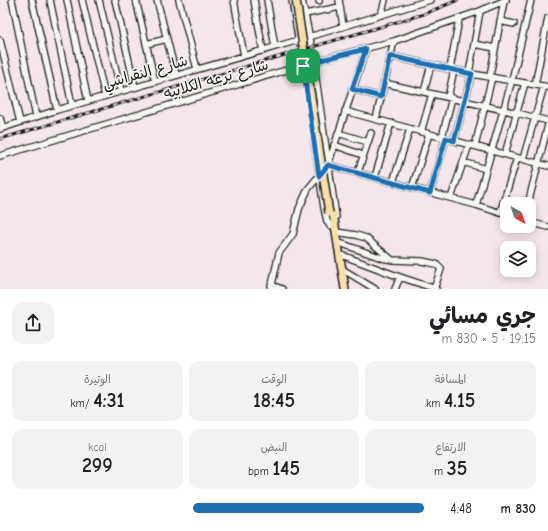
<!DOCTYPE html>
<html lang="ar">
<meta charset="utf-8">
<style>
:root{--surface:#fff;--page:#f2f2f2;--text:#202124;--muted:#757577;--accent:#1f6fb2}
body{margin:0;font-family:"Comic Neue","Playpen Sans Arabic",sans-serif;background:var(--page);color:var(--text);direction:rtl;height:100vh;display:flex;flex-direction:column;font-size:15px;white-space:nowrap}
*{box-sizing:border-box;margin:0}
p{font-size:13px;color:var(--muted)}
.icon{flex:none;width:22px;height:22px;fill:none;stroke:currentColor;stroke-width:2;stroke-linecap:round;stroke-linejoin:round}
.map{position:relative;height:289px;overflow:hidden;direction:ltr}
.panel{display:flex;flex-direction:column;background:var(--surface);flex:1}
.panel>*{flex:none}
.needle{width:26px;rotate:140deg}
.tools{position:absolute;left:500px;top:197px;display:grid;gap:8px}
.tools a{display:grid;place-items:center;width:36px;height:36px;border-radius:8px;background:var(--surface);box-shadow:0 2px 10px #0003;font-size:20px}
.pin{position:absolute;display:grid;place-items:center;width:34px;height:34px;color:#fff;margin:-17px;border-radius:8px;box-shadow:0 2px 6px #0006}
.round{display:grid;place-items:center;flex:none;width:42px;height:42px;border-radius:12px;background:var(--page)}
.overview{display:flex;align-items:center;justify-content:space-between;height:68px;padding:0 12px}
h1{font-size:22px;font-weight:700;line-height:30px}
.metrics{display:grid;grid-template-columns:repeat(3,1fr);gap:6px;height:68px;padding:4px 12px}
.metrics div{display:grid;align-content:center;border-radius:10px;background:var(--page);text-align:center}
.metrics b{font-size:20px;font-weight:700}
.metrics small{font-size:11px;font-weight:400}
.metrics p{font-size:11px}
ul{padding:0 12px;list-style:none;font-size:13px}
li{display:grid;grid-template-columns:64px 48px 1fr;align-items:center;height:30px}
li i{height:10px;border-radius:5px;background:var(--accent)}
.map>svg:first-child{display:block}
.lines{fill:none;stroke-linecap:round;stroke-linejoin:round}
.minor-casing{stroke:#1c1c1c;stroke-width:8}
.major-casing{stroke:#1c1c1c;stroke-width:10}
.minor{stroke:#f6f6f2;stroke-width:5.5}
.major{stroke:#f8deab;stroke-width:7}
.rail-casing{stroke:#1c1c1c;stroke-width:3}
.rail{stroke:#f6f6f2;stroke-width:1.5;stroke-dasharray:4.5;stroke-linecap:butt}
.major-bridge-casing{stroke:#1c1c1c;stroke-width:10;stroke-linecap:butt}
.major-bridge{stroke:#f8deab;stroke-width:7}
.route-casing{stroke:#fff;stroke-width:8}
.route{stroke:#1f6fb2;stroke-width:5}
.labels{text-anchor:middle;stroke-width:3;stroke-linejoin:round;paint-order:stroke}
.street-label{font-size:15px;fill:#1c1c1c;stroke:#f6f6f2}
</style>
<div class="map">
<svg width="548" height="289" viewBox="0 0 548 289">
<rect width="100%" height="100%" fill="#f5e6ec"/>
<filter id="ink" filterUnits="userSpaceOnUse"><feTurbulence type="fractalNoise" baseFrequency=".025" numOctaves="2"/><feDisplacementMap in="SourceGraphic" scale="8" xChannelSelector="R" yChannelSelector="G"/><feConvolveMatrix kernelMatrix="1 2 1 2 8 2 1 2 1" color-interpolation-filters="sRGB"/></filter>
<g filter="url(#ink)">
<g class="lines">
<g class="minor-casing">
<path id="minor" d="M 12,0 L 36,117
M 32,0 L 57,110
M 50,0 L 72,105
M 67,0 L 88,101
M 82,0 L 105,96
M 99,0 L 121,91
M 115,0 L 135,87
M 136,0 L 155,82
M 157,0 L 176,75
M 179,0 L 197,69
M 234,0 L 244,56
M 254,0 L 263,51
M 267,0 L 275,47
M 292,0 L 299,43
M 302,0 L 311,44 L 336,217
M 319,0 L 319,1
M 339,0 L 343,26
M 305,14 L 340,7
M 381,15 L 385,0
M 500,21 L 514,24
M 0,40 L 20,122
M 146,44 L 167,39
M 474,44 L 495,48
M 390,56 L 472,74 L 548,87
M 450,69 L 459,19
M 469,73 L 480,11
M 490,76 L 504,1
M 384,83 L 517,113 L 548,121
M 535,85 L 548,18
M 352,89 L 381,97
M 424,92 L 431,65
M 448,97 L 454,70
M 345,111 L 548,166
M 0,118 L 3,128
M 376,119 L 394,41
M 0,129 L 57,110 L 299,40 L 430,0
M 421,132 L 432,94
M 338,133 L 368,142
M 442,137 L 452,98
M 314,139 L 324,208 L 327,221 L 330,226
M 454,141 L 472,74
M 334,145 L 363,155
M 475,146 L 492,77
M 505,154 L 525,83
M 0,156 L 313,62 L 394,41 L 480,11 L 506,0
M 523,159 L 544,86
M 463,162 L 486,169
M 328,165 L 476,205 L 507,215
M 358,172 L 371,133
M 375,177 L 391,123
M 393,182 L 410,129
M 412,188 L 429,134
M 430,193 L 446,138
M 451,198 L 469,145
M 528,204 L 548,125
M 476,205 L 512,80 L 531,0
M 500,213 L 517,158
M 529,222 L 548,227
M 336,232 L 356,235 L 366,238 L 391,259
M 337,242 L 382,258 L 393,260 L 422,261 L 436,264 L 441,269 L 434,289
M 339,254 L 400,277 L 436,289
M 342,269 L 375,289
M 271,285 L 282,289
M 271,289 L 279,253 L 293,234 L 299,209 L 308,189 L 328,165 L 366,49
M 395,289 L 400,277"/>
</g>
<g class="major-casing">
<path id="major" d="M 333,213 L 345,289"/>
</g>
<use href="#minor" class="minor"/>
<use href="#major" class="major"/>
<g class="rail-casing">
<path id="rail" d="M 0,139 L 424,14 L 458,0"/>
</g>
<use href="#rail" class="rail"/>
<g class="major-bridge-casing">
<path id="major-bridge" d="M 296,0 L 329,213"/>
</g>
<use href="#major-bridge" class="major-bridge"/>
</g>
</g>
<g class="lines" filter="url(#ink)">
<g class="route-casing">
<path id="route" d="M 366,49 L 352,89 L 381,97 L 390,56 L 472,74 L 454,141 L 446,138 L 430,193 L 328,165 L 319,176 L 303,66 L 313,62 Z"/>
</g>
<use href="#route" class="route"/>
</g>
<g class="labels">
<g class="street-label">
<text transform="translate(145 72) rotate(-16)" y="5">شارع النقراشي</text>
<text transform="translate(216 79) rotate(-16)" y="5">شارع ترعه الكلابيه</text>
</g>
</g>
</svg>
<div class="tools">
<a><svg class="needle" viewBox="-14 -14 28 28"><path d="M0-13l5 13h-10z" fill="#e53935"/><path d="M0 13l5-13h-10z" fill="#757577"/></svg></a>
<a><svg class="icon" aria-label="layers" viewBox="0 0 24 24"><path d="M12 4l9 5-9 5-9-5zM3 14l9 5 9-5"/></svg></a>
</div>
<div class="pin" style="left:303px;top:66px;background:#1e9e55"><svg class="icon" aria-label="arrive" viewBox="0 0 24 24"><path d="M6 21V4h12l-3 4 3 4H6"/></svg></div>
</div>
<section class="panel">
<div class="overview"><div><h1>جري مسائي</h1><p>19:15 · 5 × 830 m</p></div><a class="round"><svg class="icon" aria-label="share" viewBox="0 0 24 24"><path d="M12 15V3M7 8l5-5 5 5M5 13v7h14v-7"/></svg></a></div>
<div class="metrics">
<div><p>المسافة</p><b>4.15<small> km</small></b></div>
<div><p>الوقت</p><b>18:45</b></div>
<div><p>الوتيرة</p><b>4:31<small> /km</small></b></div>
</div>
<div class="metrics">
<div><p>الارتفاع</p><b>35<small> m</small></b></div>
<div><p>النبض</p><b>145<small> bpm</small></b></div>
<div><p>kcal</p><b>299</b></div>
</div>
<ul>
<li><b>830 m</b>4:48<i style="width:56%"></i></li>
</ul>
</section>
